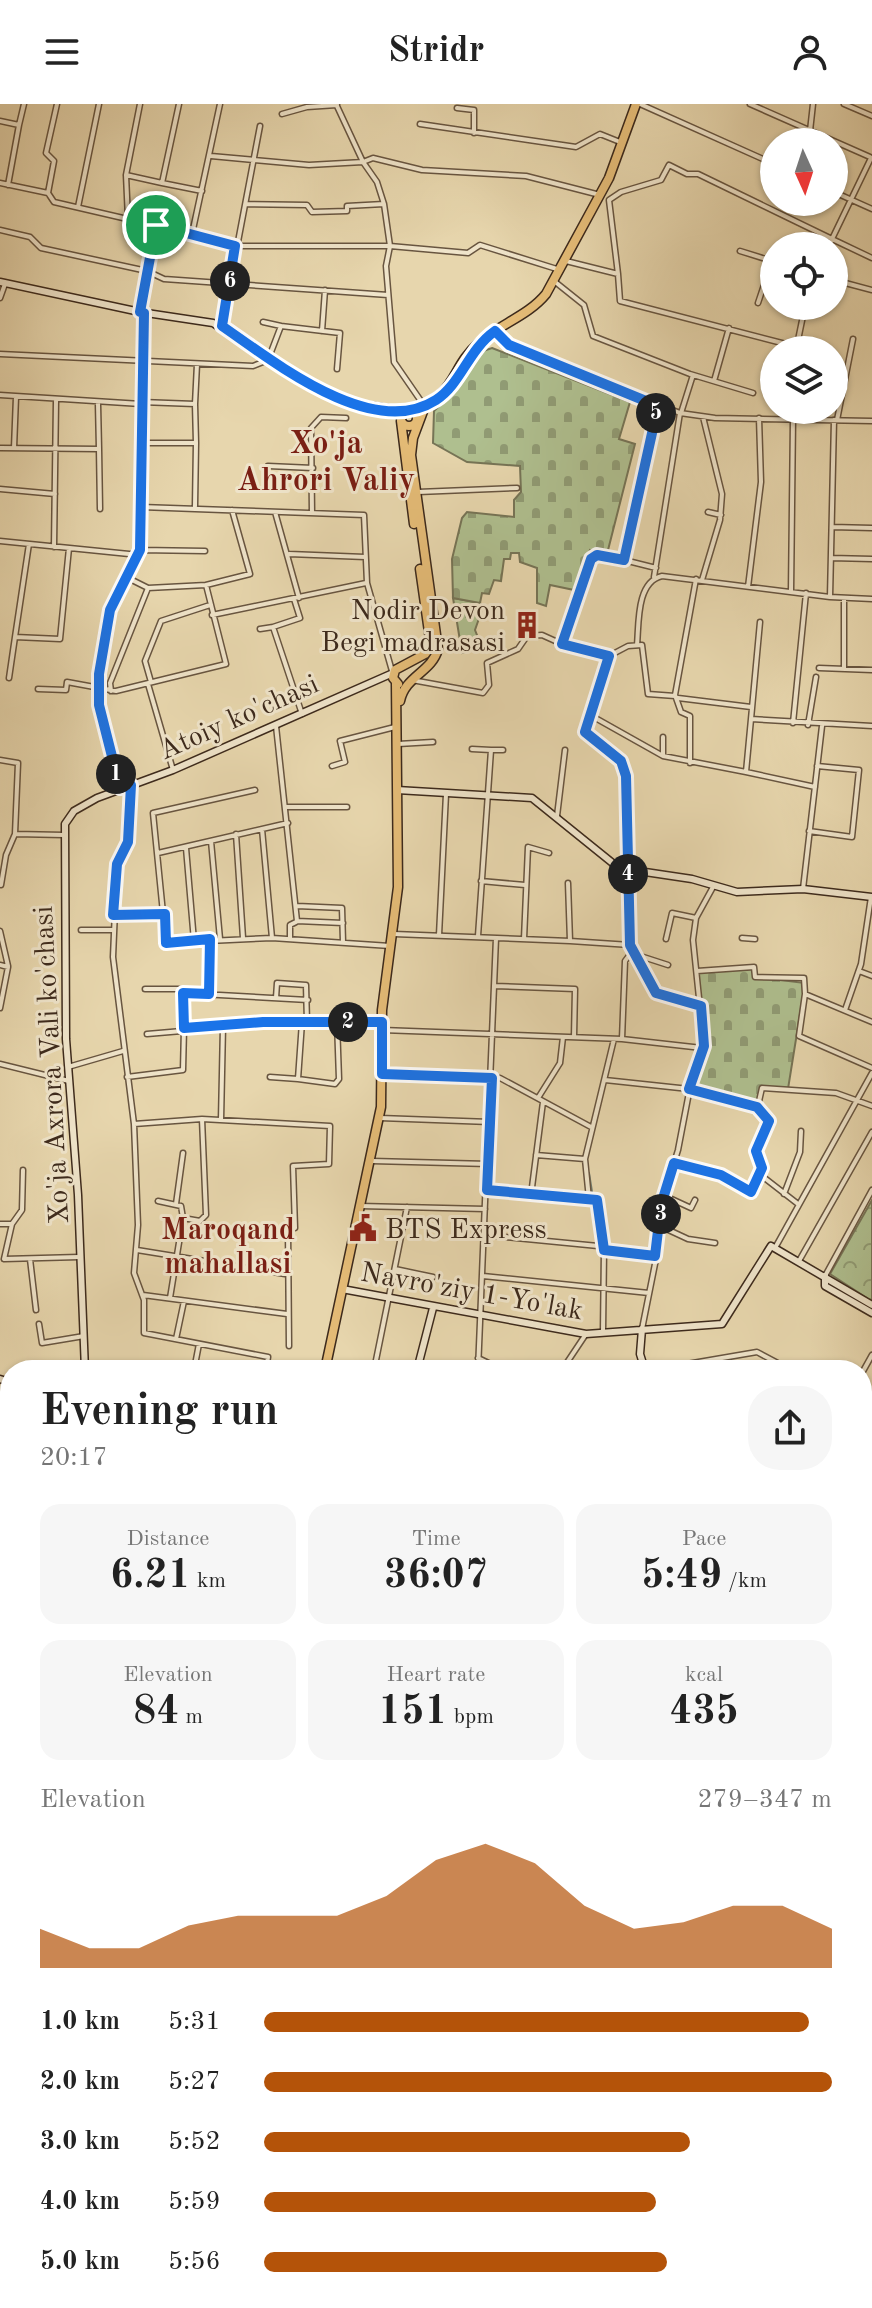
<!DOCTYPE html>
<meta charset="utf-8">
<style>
:root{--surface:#fff;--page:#f6f6f6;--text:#222;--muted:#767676;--accent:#b45309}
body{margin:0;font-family:"Old Standard TT",serif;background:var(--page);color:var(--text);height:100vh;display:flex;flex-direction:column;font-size:30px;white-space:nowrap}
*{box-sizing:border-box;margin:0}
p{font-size:26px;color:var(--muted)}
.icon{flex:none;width:44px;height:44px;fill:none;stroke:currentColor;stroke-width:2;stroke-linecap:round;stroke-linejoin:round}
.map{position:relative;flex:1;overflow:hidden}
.drawer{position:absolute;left:0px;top:1256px;width:872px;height:948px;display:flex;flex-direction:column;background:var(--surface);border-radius:32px 32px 0 0;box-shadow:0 2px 6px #0004}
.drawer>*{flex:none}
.needle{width:52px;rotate:177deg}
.fabs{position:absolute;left:760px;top:24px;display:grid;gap:16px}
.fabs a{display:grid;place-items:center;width:88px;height:88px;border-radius:50%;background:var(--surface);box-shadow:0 2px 6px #0004;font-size:40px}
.pin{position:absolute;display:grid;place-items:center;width:68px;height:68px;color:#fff;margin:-34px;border:4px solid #fff;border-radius:50%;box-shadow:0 2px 8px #0007}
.km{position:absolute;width:40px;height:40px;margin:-20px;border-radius:50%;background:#222;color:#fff;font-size:22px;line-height:40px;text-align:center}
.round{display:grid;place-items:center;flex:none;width:84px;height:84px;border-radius:32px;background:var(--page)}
.headline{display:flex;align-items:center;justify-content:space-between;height:136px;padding:0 40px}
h1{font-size:44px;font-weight:700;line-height:60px}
.metrics{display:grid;grid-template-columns:repeat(3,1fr);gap:12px;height:136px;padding:8px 40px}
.metrics div{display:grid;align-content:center;border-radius:20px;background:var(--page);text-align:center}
.metrics b{font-size:40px;font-weight:700}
.metrics small{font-size:22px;font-weight:400}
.metrics p{font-size:22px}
.chart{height:224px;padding:16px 40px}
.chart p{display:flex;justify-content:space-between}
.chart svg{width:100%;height:144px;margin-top:8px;fill:var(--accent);opacity:.7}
ul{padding:0 40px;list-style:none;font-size:26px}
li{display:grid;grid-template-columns:128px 96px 1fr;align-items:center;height:60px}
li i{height:20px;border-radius:10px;background:var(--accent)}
header{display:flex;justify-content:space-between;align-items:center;height:104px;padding:0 40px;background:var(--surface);font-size:36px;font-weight:700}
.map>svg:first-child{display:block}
.grass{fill:url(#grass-tufts);stroke:#767456;stroke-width:2}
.forest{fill:url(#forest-crowns);stroke:#767456;stroke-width:2}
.cemetery{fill:url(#cemetery-stones);stroke:#767456;stroke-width:2}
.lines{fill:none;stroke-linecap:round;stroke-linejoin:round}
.stream{stroke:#738074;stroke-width:2}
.street-casing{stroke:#685540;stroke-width:7}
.secondary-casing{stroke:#3d2a1c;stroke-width:9}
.primary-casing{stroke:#3d2a1c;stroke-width:11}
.street{stroke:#efe4ca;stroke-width:4}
.secondary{stroke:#efe4ca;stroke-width:6}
.primary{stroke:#e4bb76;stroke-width:8}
.route-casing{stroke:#fff;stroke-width:16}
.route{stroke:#1a73e8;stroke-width:10}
.labels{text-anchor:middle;stroke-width:6;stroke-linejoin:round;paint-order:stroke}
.poi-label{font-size:28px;fill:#3d2a1c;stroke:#efe4ca;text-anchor:end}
.street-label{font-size:28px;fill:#3d2a1c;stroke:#efe4ca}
.neighbourhood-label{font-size:30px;font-weight:bold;fill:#7a1f14;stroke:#efe4ca}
.quarter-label{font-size:32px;font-weight:bold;fill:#7a1f14;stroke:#efe4ca}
</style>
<header><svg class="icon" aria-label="menu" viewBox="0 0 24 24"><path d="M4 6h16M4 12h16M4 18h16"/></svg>Stridr<svg class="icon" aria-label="person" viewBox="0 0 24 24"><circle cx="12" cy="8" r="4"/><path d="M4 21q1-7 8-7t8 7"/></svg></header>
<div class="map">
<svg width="872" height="2204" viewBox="0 0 872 2204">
<defs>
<pattern id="grass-tufts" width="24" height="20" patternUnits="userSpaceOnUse" patternTransform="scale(2)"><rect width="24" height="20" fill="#afbf8f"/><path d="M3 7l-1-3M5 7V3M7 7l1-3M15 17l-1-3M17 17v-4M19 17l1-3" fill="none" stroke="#909b74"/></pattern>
<pattern id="forest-crowns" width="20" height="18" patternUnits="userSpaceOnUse" patternTransform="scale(2)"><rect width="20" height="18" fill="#afbf8f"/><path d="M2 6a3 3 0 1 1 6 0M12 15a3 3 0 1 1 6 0" fill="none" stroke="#909b74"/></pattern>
<pattern id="cemetery-stones" width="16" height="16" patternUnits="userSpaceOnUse" patternTransform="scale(2)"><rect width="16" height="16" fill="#afbf8f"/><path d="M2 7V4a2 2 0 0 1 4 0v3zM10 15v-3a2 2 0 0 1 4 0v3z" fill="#909b74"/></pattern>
</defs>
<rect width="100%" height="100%" fill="#e7d6ad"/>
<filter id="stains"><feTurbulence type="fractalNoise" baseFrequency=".0025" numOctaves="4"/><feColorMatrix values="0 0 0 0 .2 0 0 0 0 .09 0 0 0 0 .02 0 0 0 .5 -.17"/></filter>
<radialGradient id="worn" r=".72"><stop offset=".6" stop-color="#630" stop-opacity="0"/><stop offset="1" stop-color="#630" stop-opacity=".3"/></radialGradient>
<path class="grass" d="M 453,494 L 480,499 L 483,503 L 475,526 L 479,536 L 490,541 L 462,549 Z"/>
<path class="forest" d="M 872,1096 L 872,1195 L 870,1196 L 830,1170 Z"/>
<path class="cemetery" d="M 492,244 L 630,298 L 619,335 L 635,340 L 607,450 L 590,446 L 579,487 L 550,481 L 546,502 L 537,499 L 537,464 L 520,458 L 519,449 L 511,449 L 510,455 L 504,455 L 501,477 L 494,476 L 489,490 L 482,489 L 480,499 L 453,494 L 452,455 L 462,414 L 467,408 L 514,413 L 514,396 L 521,388 L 520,362 L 467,358 L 433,339 L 434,307 L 455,287 L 474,250 Z
M 754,863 L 755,873 L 805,879 L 788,985 L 762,983 L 757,1003 L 689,985 L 704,942 L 697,867 Z"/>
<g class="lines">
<path class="stream" d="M 622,666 L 625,687
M 627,792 L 627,774
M 589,1069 L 602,1150
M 8,2075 L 10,2074"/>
<g class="street-casing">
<path id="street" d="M 179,0 L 162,79 L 202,87
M 220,0 L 192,130 L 235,142 L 390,142 L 468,149 L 480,141 L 560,166
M 336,0 L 363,58 L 373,54 L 422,66 L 526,72 L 600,91
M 640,0 L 774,60
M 750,0 L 870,53
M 844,0 L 872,12
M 457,4 L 474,6 L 474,29
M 282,10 L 307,3 L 337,1
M 0,17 L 19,21 L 8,81
M 420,20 L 576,43 L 600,30 L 620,38
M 19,21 L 24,0
M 810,27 L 813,0
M 211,52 L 309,61 L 363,58 L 377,78 L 384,100 L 390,142 L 386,162 L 394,258 L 423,300
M 126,71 L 162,79
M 0,79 L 48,89 L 54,98 L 192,130
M 834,88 L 872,105
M 48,89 L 54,57 L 46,49 L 57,0
M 246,100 L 307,101 L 312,108 L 347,107 L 347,102 L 384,100
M 78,103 L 99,0
M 128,115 L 126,71 L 140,0
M 0,126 L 30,133 L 41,144 L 147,167 L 164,175 L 388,191
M 828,142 L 832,135 L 872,154
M 740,147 L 772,157
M 566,157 L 618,170 L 620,197 L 809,246
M 618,170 L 609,96 L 621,88 L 661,76 L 669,61 L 687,70 L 698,70 L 832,135 L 871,54
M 834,176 L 872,186
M 554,177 L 584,201 L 593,232 L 690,270 L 753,289
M 0,194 L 5,180
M 758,199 L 772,157
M 140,208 L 156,121
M 263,218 L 281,222
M 222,222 L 260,22
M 322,227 L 325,186
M 495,227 L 509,241 L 680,309 L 715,314 L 872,317
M 797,241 L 805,202
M 0,250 L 253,262 L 268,256 L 281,222 L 340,229 L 337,265
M 714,277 L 729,224
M 0,291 L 141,300
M 98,300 L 99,345
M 195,300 L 197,260
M 681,309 L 693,271
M 837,316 L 853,235
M 141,339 L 196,339 L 195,300 L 141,298
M 0,344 L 99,345 L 100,405
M 14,344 L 16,293
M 268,362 L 313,364
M 0,385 L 55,390
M 418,388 L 517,384
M 195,402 L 196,339
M 141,403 L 364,411 L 367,479 L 392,567
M 275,408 L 299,494
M 708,408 L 721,411
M 312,409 L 311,324 L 321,313 L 346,314
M 832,423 L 872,424
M 0,437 L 139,451
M 29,440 L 15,533 L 60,535 L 69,444
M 54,443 L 56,297
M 140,446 L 205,447
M 289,450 L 365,453
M 831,454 L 872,455
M 624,456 L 656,464
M 654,473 L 680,309
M 702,476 L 720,416 L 722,390 L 703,313
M 748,483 L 761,378 L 759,314
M 148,484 L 206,481 L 250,470 L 232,406
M 791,488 L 793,315
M 830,493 L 834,316
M 212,511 L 366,479
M 760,518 L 751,615 L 872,622
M 273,523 L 300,514 L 294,495
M 260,525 L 273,523 L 302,610
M 562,540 L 609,552 L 628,542 L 642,541 L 648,590 L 675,592
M 637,541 C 639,520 636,478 662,472 L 830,493 L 872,495
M 819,564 L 872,566
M 844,565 L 844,494
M 9,574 L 15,533
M 412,576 L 483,589 L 489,581 L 487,559 L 518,545 L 527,532 L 542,531 L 562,540 L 591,455 L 597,451 L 624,456 L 658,302
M 151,578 L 145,557 L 161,517 L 210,501
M 148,580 L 173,666
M 38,585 L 66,586 L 67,578 L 116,587 L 226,560 L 206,481
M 111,587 L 110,579 L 148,484 L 128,474
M 678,594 L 751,603
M 590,611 L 609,553
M 751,615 L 746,668 L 815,683
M 793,619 L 806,489
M 808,621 L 816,573
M 276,622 L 297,817 L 343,819
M 663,633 L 663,652 L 746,668
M 398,640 L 433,638
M 472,645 L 491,646 L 478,832
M 491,646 L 503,646
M 0,656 L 18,659 L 15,730 L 64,731
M 690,659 L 690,612 L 681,608 L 675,591 L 696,475
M 332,662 L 345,658 L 340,637 L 395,623
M 131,681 L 128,738 L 117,760 L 113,853 L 134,1020 L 138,1121 L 134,1169 L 144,1196 L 144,1229 L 268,1253 L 266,1266
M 120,684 L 99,601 L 99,570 L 110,506 L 140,446 L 144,210
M 255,686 L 153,709 L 166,839 L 272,834 L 390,842
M 286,703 L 347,703
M 557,712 L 565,646
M 262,725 L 272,834
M 809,727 L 852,733 L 859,666 L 817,662
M 236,730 L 243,834
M 211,737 L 220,835
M 186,744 L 194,837
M 158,749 L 288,719
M 481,777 L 525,781
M 1,781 L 6,751 L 15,730
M 803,785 L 822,622
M 297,802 L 342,804 L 343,838
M 113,811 L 165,810
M 81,826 L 113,826
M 0,827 L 8,862
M 394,830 L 570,837 L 568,779
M 439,831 L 446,690
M 742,834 L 755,835
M 290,835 L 290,821 L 296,818
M 524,835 L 528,743 L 549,749
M 666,835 L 672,809 L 696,814
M 570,837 L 630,841
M 631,849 L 656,889 L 701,902
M 631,849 L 668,861
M 0,861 L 8,863 L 0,904
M 697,867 L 754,863 L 755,873 L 804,874 L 805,890
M 859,867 L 872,872
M 494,882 L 575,885 L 574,933
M 145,885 L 179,885 L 183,889
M 209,889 L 210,835
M 276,894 L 277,879 L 306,881 L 307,918
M 845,906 L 861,860 L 871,793
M 302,918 L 298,975 L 335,980 L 339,975 L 337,918
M 872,918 L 805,890 L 799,932 L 872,964
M 184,924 L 183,889 L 308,896
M 382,926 L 622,935 L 702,944
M 147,930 L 182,927
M 622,935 L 625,857 L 631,849 L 626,672 L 621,657 L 585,628 L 590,611 L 663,652
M 0,960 L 69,977
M 68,963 L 123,947
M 382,970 L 500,974 L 591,1023
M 127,973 L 183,966 L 184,924 L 263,918 L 382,918
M 270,973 L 298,975
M 605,976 L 689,985 L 757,1003
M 538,994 L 560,959 L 563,933
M 380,1014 L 490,1018
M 221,1016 L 223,922
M 134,1020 L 202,1015 L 330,1022 L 329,1060 L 293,1062 L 295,1124 L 288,1125 L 289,1242
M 536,1051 L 585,1055
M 372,1057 L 489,1060
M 674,1059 L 721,1071 L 751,1088 L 760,1071
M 487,1086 L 589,1095
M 784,1090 L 800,1048 L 801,1027
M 531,1091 L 543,998
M 665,1092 L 691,1104 L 695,1096
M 158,1097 L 181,1102 L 183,1114
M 176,1100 L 183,1049
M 798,1100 L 762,1072 L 756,1047 L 769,1017 L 757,1006 L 762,984 L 836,989 L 872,1002
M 360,1102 L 485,1105
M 0,1120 L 12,1120 L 4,1155 L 79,1153
M 12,1120 L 22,1106 L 23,1066
M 660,1122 L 688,1135 L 715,1139
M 484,1131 L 598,1142
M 775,1144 L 872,969
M 137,1146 L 285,1170
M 604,1146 L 655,1152
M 30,1155 L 36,1206
M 799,1157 L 872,1028
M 395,1165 L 433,1173
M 483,1172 L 649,1189
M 825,1172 L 872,1086
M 143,1191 L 287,1210
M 170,1194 L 183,1114 L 200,1117 L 206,1111 L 202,1015
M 39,1220 L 42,1239 L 84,1232
M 642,1225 L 660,1135 L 661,1101 L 678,1046 L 692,973 L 704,942 L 693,836 L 696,814 L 713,783
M 603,1228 L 604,1146 L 597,1096 L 589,1095 L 585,1055 L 614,935
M 176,1235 L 184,1197
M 478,1254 L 503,1266
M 194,1266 L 199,1240
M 374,1266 L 407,1103
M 478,1266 L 496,834
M 562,1266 L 586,1230
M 652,1266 L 757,1248 L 791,1266
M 862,1269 L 872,1251
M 862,1309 L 872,1315
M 0,1352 L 10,1314
M 1,1369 L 10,1361
M 862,1394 L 872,1400
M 0,1464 L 2,1465
M 862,1520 L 872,1526
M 0,1552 L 10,1554
M 862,1560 L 872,1544
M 0,1841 L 10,1844
M 862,1875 L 872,1877
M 6,2104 L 2,2062 L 10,2046
M 0,2181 L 10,2186
M 863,2191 L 872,2183
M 35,2194 L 87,2204
M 0,2203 L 5,2184
M 519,2204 L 528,2194"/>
</g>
<g class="secondary-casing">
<path id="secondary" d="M 0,178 L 140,208 L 213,219 L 290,271 L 328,290 L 367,301 L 405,307
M 397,686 L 532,694 L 615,761 L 625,765 L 692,775 L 737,788 L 803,785 L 872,793
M 825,1172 L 825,1182 L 872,1209
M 342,1185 L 586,1230 L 722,1220 L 771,1142 L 872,1201
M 642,1225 L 640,1250 L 645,1266
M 85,1266 L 78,1091 L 66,935 L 65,720 L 74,707 L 97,694 L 173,666 L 393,569
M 417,1266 L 433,1204
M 0,1275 L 10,1278
M 862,1349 L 872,1332
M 862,1475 L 872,1481
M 0,1633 L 10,1599
M 862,1635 L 872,1641
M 0,1730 L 10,1735
M 0,1737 L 10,1742
M 862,1758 L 872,1717
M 0,1980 L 10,1971
M 862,2036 L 872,2028
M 0,2105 L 10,2105
M 862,2190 L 872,2201
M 134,2194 L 150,2204
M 275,2194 L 295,2204
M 612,2194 L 621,2204
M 699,2194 L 707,2204
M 451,2204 L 462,2194
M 666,2204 L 678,2194"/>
</g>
<g class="primary-casing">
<path id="primary" d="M401 314a8 8 0 1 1 16 0a8 8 0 1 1-16 0Z
M 410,307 C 460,290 448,265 480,238 C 500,220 528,212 546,190 L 609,74 L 636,0
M 401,317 L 414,420
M 398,580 L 393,574 L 395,566 L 425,550 L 431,542 L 420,465
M 400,597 C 405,572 432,568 438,545 L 411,351 L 413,334 L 425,302
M 325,1266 L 381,1003 L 382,906 L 398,783 L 396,579
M 224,2204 L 230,2194
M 269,2204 L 275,2194"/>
</g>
<use href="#street" class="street"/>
<use href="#secondary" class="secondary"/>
<use href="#primary" class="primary"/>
</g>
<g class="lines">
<g class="route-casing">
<path id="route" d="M 156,121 L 235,142 L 222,222 C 273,257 372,337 436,296 C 461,280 468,246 495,227 L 509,241 L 658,302 L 624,456 L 597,451 L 591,455 L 562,540 L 609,552 L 585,628 L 621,657 L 626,672 L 630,841 L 656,889 L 701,902 L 704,942 L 689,985 L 757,1003 L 769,1017 L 756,1047 L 762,1064 L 751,1088 L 721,1071 L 674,1059 L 661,1101 L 655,1152 L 604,1146 L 597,1096 L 487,1086 L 492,974 L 382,970 L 382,918 L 263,918 L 184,924 L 183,889 L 209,890 L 210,835 L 166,839 L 165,810 L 113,811 L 117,760 L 128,738 L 131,681 L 120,684 L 99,601 L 99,570 L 110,506 L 140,446 L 144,209 L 140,208 Z"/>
</g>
<use href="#route" class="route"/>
</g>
<defs>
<g id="building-bare" transform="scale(2.16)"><path d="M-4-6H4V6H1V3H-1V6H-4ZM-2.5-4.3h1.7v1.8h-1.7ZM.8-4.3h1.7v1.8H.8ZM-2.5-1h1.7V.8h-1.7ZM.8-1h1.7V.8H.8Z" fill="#8f2418" stroke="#efe4ca" stroke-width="2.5" paint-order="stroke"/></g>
<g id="civic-bare" transform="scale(2.16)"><path d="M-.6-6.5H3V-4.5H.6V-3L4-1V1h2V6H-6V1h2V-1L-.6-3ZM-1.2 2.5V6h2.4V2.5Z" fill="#8f2418" stroke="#efe4ca" stroke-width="2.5" paint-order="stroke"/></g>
</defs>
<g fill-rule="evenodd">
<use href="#building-bare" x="527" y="521"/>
<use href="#civic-bare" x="363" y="1124"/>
</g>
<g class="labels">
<g class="poi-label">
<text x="505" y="515">Nodir Devon<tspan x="505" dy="32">Begi madrasasi</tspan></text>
<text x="385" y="1134" text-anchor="start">BTS Express</text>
</g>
<g class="street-label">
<text transform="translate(238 612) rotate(-24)" y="10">Atoiy ko'chasi</text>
<text transform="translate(50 961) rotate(-93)" y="10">Xo'ja Axrora Vali ko'chasi</text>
<text transform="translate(472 1186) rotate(10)" y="10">Navro'ziy 1-Yo'lak</text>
</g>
<g class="neighbourhood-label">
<text x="228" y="1135">Maroqand<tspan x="228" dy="34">mahallasi</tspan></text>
</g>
<g class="quarter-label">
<text x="326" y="349">Xo'ja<tspan x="326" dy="37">Ahrori Valiy</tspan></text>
</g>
</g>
<rect width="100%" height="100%" filter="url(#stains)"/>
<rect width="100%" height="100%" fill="url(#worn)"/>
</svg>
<div class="fabs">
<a><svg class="needle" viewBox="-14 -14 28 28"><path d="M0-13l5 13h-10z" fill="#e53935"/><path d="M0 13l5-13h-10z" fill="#767676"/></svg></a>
<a><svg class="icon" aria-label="locate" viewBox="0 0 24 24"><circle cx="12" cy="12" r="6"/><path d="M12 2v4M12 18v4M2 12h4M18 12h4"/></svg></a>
<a><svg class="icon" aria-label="layers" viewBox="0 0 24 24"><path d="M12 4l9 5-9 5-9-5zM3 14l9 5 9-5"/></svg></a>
</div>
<div class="pin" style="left:156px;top:121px;background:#1e9e55"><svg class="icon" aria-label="arrive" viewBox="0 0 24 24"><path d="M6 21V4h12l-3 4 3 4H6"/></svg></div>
<b class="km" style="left:116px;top:670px">1</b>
<b class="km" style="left:348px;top:918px">2</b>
<b class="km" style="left:661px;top:1110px">3</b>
<b class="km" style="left:628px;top:770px">4</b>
<b class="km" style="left:656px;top:309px">5</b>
<b class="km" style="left:230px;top:177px">6</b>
<section class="drawer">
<div class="headline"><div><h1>Evening run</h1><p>20:17</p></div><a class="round"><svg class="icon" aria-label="share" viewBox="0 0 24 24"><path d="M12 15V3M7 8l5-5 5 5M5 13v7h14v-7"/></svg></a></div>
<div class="metrics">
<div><p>Distance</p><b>6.21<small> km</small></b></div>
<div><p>Time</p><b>36:07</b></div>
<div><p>Pace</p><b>5:49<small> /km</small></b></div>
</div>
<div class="metrics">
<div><p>Elevation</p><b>84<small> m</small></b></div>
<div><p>Heart rate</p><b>151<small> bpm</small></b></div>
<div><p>kcal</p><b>435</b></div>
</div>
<div class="chart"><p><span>Elevation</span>279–347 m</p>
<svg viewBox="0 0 160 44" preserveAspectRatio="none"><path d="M0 44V32L10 38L20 38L30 31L40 28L50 28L60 28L70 22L80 11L90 6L100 12L110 25L120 32L130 30L140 25L150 25L160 32V44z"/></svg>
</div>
<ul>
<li><b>1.0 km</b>5:31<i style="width:96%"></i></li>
<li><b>2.0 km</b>5:27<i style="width:100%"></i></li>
<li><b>3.0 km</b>5:52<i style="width:75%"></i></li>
<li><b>4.0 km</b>5:59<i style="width:69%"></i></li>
<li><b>5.0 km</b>5:56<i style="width:71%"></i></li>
</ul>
</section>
</div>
